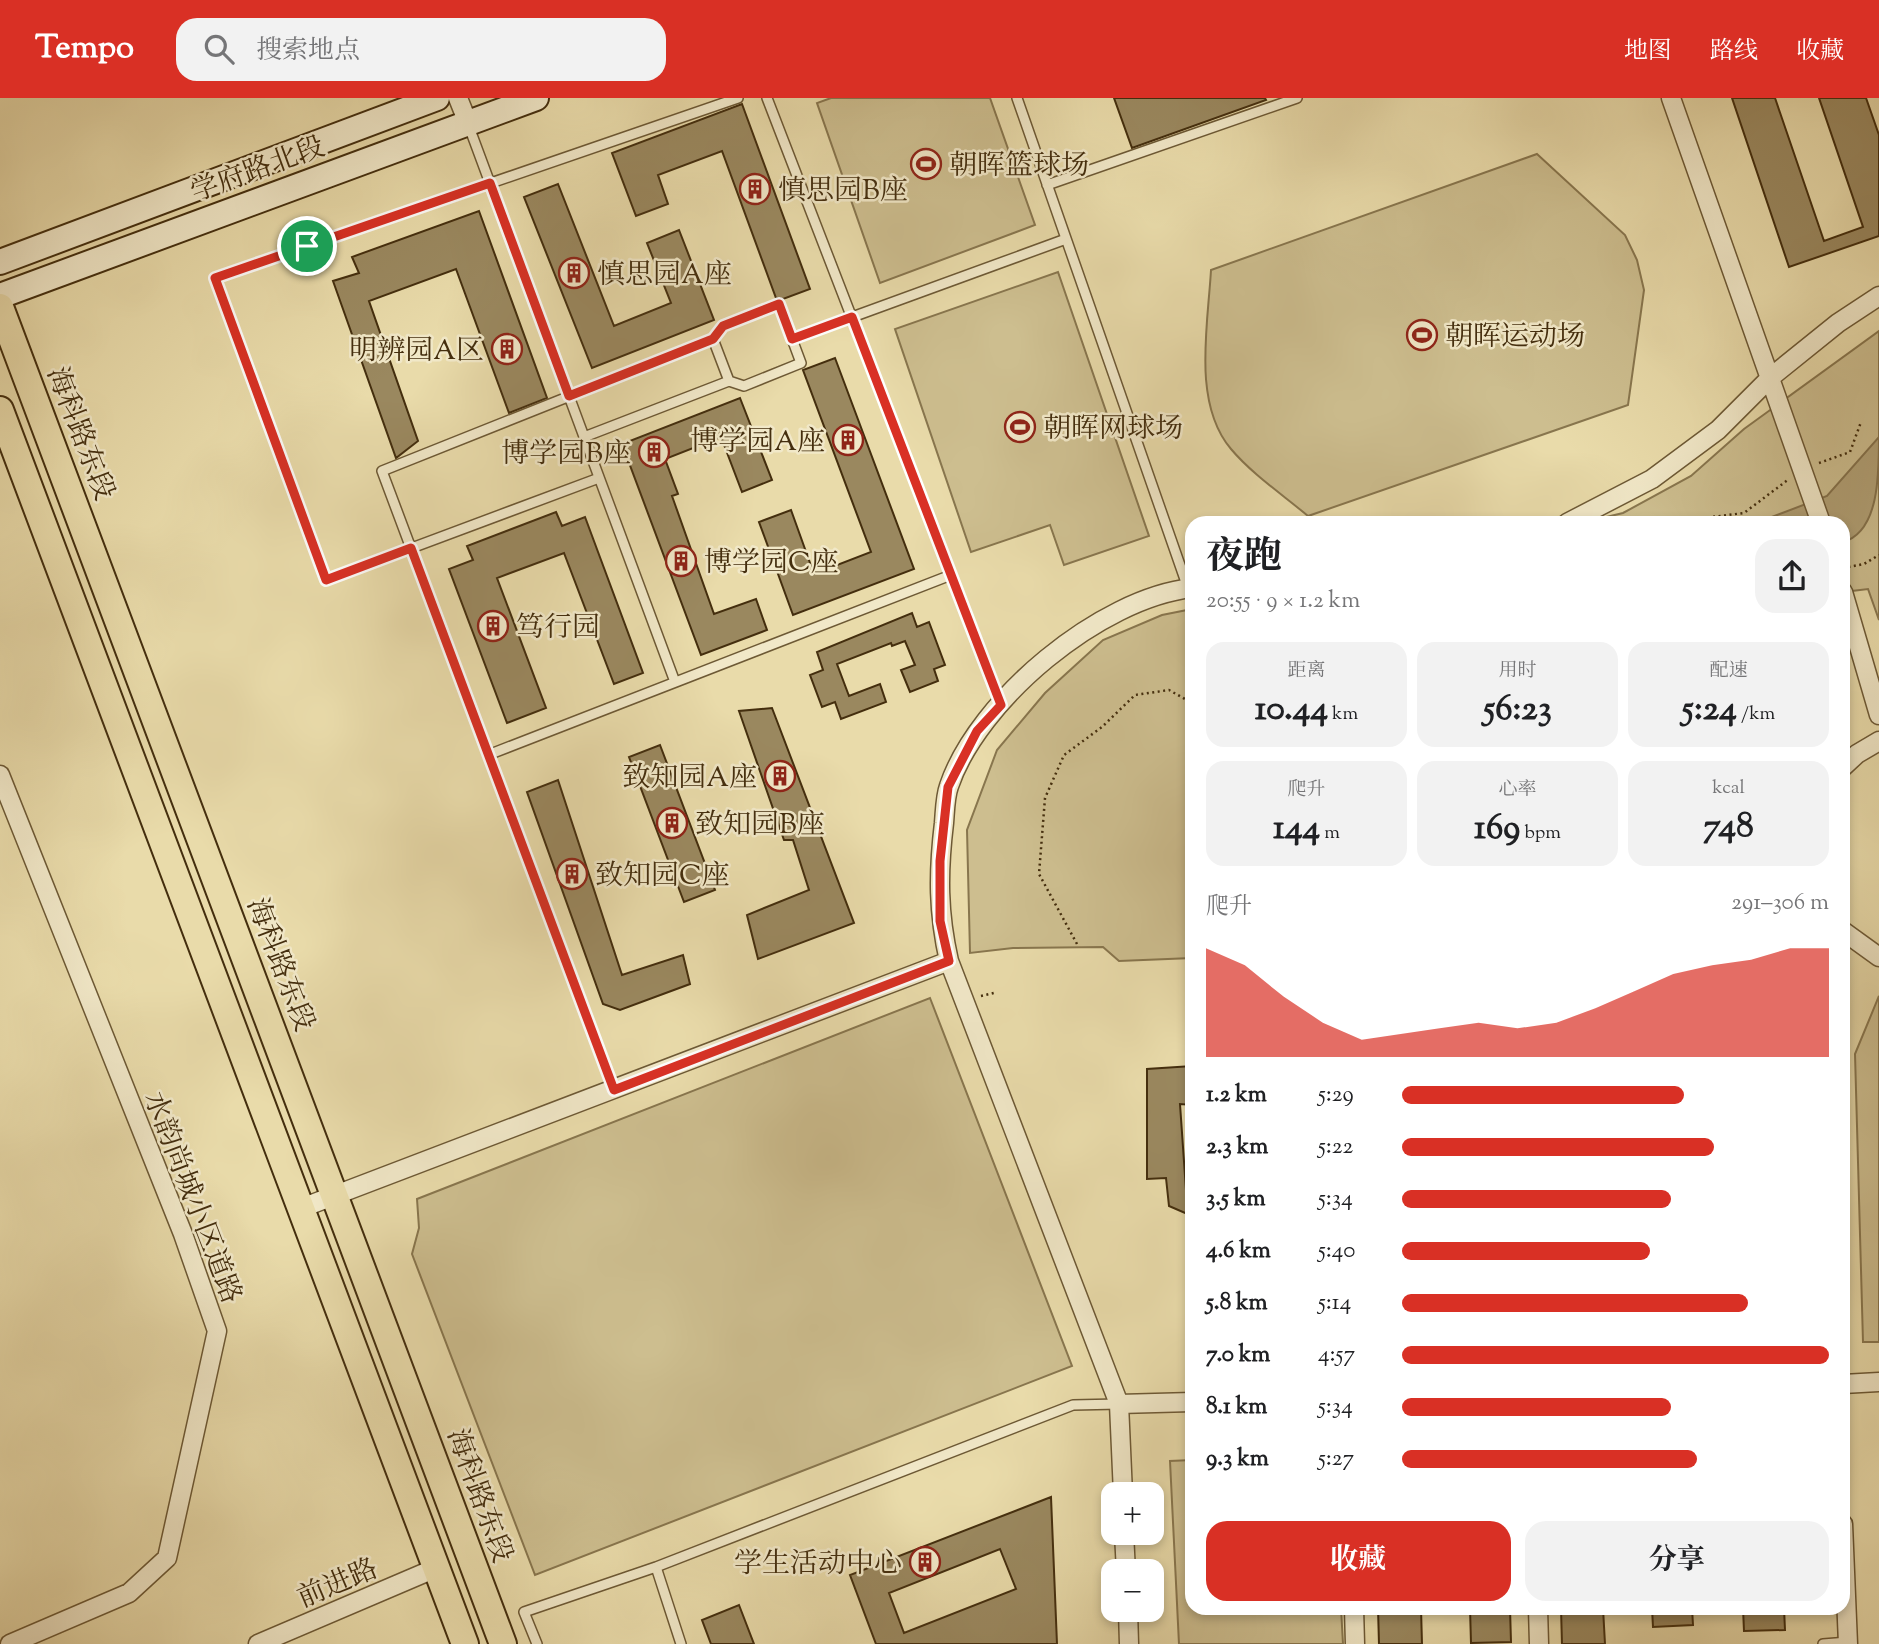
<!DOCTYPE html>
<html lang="zh">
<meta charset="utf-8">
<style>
:root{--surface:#fff;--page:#f2f2f2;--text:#202124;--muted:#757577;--accent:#d93025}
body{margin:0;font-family:"Sorts Mill Goudy","Noto Serif SC",serif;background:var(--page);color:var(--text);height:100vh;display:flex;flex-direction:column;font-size:26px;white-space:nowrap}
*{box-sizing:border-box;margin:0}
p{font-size:23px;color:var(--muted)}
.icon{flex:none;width:38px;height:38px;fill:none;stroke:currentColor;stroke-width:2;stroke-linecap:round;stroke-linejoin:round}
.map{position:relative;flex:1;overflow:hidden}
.side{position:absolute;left:1185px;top:418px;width:665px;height:1099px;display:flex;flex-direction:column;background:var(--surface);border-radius:21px;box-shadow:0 4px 10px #0003}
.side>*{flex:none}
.fabs{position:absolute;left:1101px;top:1384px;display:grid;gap:14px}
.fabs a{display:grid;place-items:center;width:63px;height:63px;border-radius:14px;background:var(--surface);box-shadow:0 4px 10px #0003;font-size:35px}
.pin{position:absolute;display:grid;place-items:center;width:60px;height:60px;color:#fff;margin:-30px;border:4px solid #fff;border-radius:50%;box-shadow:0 2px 7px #0007}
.round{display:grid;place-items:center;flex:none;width:74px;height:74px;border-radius:21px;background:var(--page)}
.overview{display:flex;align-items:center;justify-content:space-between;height:119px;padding:0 21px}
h1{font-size:38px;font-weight:700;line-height:52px}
.figures{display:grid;grid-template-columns:repeat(3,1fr);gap:10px;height:119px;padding:7px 21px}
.figures div{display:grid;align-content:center;border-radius:18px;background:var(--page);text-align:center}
.figures b{font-size:35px;font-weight:700}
.figures small{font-size:19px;font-weight:400}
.figures p{font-size:19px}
.chart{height:196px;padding:14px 21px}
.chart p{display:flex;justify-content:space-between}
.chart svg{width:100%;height:126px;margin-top:7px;fill:var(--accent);opacity:.7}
.button{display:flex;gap:14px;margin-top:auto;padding:14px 21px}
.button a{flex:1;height:80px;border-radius:21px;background:var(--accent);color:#fff;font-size:28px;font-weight:700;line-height:80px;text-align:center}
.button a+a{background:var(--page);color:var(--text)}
ul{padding:0 21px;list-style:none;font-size:23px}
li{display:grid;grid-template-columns:112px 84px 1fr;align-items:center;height:52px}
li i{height:18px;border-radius:9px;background:var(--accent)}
header{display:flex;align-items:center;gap:42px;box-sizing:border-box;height:98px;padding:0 35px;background:var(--accent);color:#fff}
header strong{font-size:33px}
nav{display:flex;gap:38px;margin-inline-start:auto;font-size:24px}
.search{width:490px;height:63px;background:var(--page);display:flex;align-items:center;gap:18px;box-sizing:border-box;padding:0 24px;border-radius:21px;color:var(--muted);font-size:26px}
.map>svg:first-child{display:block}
.green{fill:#cdbe8f;stroke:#88764e;stroke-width:2}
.water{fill:#b1a075;stroke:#85724c;stroke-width:2}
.building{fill:#9a885f;stroke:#442e0e;stroke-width:2;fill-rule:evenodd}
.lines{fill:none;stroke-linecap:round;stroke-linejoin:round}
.lane-casing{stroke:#6d5935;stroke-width:12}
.street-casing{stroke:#6d5935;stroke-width:21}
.secondary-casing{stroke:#442e0e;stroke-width:28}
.primary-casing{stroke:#442e0e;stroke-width:30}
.path{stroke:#442e0e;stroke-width:2.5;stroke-dasharray:2 3.5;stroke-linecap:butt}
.lane{stroke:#f1e8c8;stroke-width:9}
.street{stroke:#f1e8c8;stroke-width:18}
.secondary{stroke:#f1e8c8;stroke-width:24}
.primary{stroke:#e9dbaa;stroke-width:26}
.route-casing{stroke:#fff;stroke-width:14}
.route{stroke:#d93025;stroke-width:9}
.labels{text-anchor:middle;stroke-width:5;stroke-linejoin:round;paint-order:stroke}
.poi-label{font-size:28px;fill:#442e0e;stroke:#f1e8c8;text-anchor:start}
.street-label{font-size:28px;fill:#442e0e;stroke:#f1e8c8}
</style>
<header>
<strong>Tempo</strong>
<div class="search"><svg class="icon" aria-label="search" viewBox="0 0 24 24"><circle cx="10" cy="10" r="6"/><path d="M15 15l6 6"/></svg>搜索地点</div>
<nav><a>地图</a><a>路线</a><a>收藏</a></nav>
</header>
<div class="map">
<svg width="1879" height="1546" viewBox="0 0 1879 1546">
<rect width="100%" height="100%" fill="#e9dbaa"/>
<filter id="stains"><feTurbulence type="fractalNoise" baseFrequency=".00286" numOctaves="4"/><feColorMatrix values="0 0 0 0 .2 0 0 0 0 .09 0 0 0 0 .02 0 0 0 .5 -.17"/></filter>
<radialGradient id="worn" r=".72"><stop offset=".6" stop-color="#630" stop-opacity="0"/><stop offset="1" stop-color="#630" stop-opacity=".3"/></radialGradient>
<path class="green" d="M 831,0 L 990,0 L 1035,127 L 880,185 L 817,5 Z
M 1537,56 L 1625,137 L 1637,162 L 1644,192 L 1628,307 L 1308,418 C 1283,397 1252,376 1231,351 C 1192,305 1208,227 1211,172 Z
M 1058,174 L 1149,438 L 1064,467 L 1050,427 L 971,454 L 895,231 Z
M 1879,233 L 1879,522 L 1868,491 L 1843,494 L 1843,425 L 1581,425 L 1623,415 L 1691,378 L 1744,331 Z
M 1192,511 L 1192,860 L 1119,863 L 1103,849 L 1013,850 L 970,855 L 967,732 L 997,652 L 1045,595 L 1103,542 L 1162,517 Z
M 1879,898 L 1879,1244 L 1863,1244 L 1855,956 Z
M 930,900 L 1072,1268 L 535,1477 L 412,1156 L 419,1130 L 417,1101 Z
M 1192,1362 L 1192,1510 L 1341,1510 L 1343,1546 L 1179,1546 L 1170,1363 Z"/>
<path class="water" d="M 1879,339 C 1879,377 1879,434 1843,444 L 1843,425 L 1756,425 L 1827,398 Z"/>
<path class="building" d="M 1114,0 L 1265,0 L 1266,2 L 1132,50 Z
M 1732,0 L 1775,0 L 1824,143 L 1863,129 L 1819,0 L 1866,0 L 1879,37 L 1879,138 L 1789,169 Z
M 742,6 L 810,191 L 783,201 L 776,200 L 722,53 L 658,77 L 668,106 L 636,118 L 612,55 Z
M 558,86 L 614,228 L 671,205 L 647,145 L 679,132 L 714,222 L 592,270 L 524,99 Z
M 479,113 L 547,300 L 509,315 L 456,171 L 369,203 L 418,343 L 396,360 L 333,183 L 359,175 L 352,159 Z
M 835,260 L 914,471 L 793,517 L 759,424 L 791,412 L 814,476 L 871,454 L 803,272 Z
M 740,300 L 772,382 L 742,394 L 721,339 L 665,361 L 678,396 L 672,398 L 714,516 L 756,501 L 767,532 L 701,557 L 622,346 Z
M 556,414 L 562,428 L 585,419 L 643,575 L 614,586 L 564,455 L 497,480 L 546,610 L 507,625 L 449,471 L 473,462 L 467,448 Z
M 912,515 L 917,529 L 929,524 L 945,567 L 934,571 L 938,583 L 910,594 L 901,572 L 915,567 L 905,543 L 892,548 L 891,545 L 837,566 L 849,598 L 880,586 L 886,604 L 841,621 L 835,604 L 822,609 L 810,577 L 823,572 L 817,554 Z
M 772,610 L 854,825 L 758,861 L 747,817 L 809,792 L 793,742 L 784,742 L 739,613 Z
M 660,647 L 715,792 L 684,804 L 629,659 Z
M 558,682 L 622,877 L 683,857 L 690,886 L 620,912 L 603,906 L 527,694 Z
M 1192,968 L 1192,1007 L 1180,1006 L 1186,1092 L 1192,1096 L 1192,1118 L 1169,1108 L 1166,1080 L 1147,1081 L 1147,971 Z
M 1051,1399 L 1057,1546 L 876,1546 L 850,1477 ZM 1000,1451 L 1016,1491 L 904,1535 L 889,1495 Z
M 739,1507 L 754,1546 L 711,1546 L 702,1522 Z
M 1378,1510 L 1421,1510 L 1422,1546 L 1379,1546 Z
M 1470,1510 L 1510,1510 L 1511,1544 L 1471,1545 Z
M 1561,1510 L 1603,1510 L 1605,1546 L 1562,1546 Z
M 1652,1510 L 1692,1510 L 1693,1527 L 1653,1529 Z
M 1743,1510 L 1784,1510 L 1785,1532 L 1744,1533 Z"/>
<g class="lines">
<g class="lane-casing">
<path id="lane" d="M 767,0 L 1001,606
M 1017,0 L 1188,490
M 468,26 L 675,584
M 1047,87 L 1297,0
M 713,241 L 729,283
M 792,241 L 1066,141
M 584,339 L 729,283 L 744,288 L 801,265 L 779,206 L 723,228 L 713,241 L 382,373 L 614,992
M 599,380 L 326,482 L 215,180 L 738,0
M 488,657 L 951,477
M 656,1469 L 681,1546
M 537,1546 L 524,1514 L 656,1469 L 1073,1307 L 1119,1306
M 1823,1546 L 1848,1544"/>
</g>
<g class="street-casing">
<path id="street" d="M 458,0 L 468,25
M 1671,0 L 1821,425
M 1567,425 L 1652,381 L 1718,332 L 1771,279 L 1838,225 L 1879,198
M 1843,494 L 1879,617
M 1843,669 L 1857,656 L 1879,643
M 0,677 L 183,1136 L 217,1233 L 167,1460 L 129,1495 L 10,1546
M 1843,833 L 1879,859
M 299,1111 L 949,863
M 1843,1286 L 1879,1284
M 1119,1306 L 1192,1304
M 1123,1396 L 1119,1306 L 949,863 C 938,815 938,775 944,725 C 945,714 945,699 949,688 C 978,602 1100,500 1192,490
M 1843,1426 L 1848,1546
M 1124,1435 L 1126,1474
M 1354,1510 L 1355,1546
M 1538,1510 L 1539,1546
M 1128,1512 L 1129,1546
M 258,1546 L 436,1470"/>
</g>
<g class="secondary-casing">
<path id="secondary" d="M 0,164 L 437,0
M 0,198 L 536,0"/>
</g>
<g class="primary-casing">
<path id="primary" d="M 0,209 L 503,1546
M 0,312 L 465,1546"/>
</g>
<path class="path" d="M 1819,365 L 1850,354 L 1861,324
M 1664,425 L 1744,415 L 1789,381
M 1843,470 L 1864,466 L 1879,457
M 1077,846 L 1039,776 L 1045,700 L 1064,657 L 1102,629 L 1135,597 L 1169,592 L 1192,605
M 981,898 L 994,895"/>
<use href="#lane" class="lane"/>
<use href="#street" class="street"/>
<use href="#secondary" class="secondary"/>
<use href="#primary" class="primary"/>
</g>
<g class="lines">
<g class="route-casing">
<path id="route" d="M 490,85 L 569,298 L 713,241 L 723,228 L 779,206 L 792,241 L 852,219 L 1001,607 L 977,633 L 948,689 L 940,763 L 940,823 L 949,863 L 614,992 L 411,450 L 326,482 L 215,180 Z"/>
</g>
<use href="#route" class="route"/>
</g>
<defs>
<g id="stadium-ring" transform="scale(1.575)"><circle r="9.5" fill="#f1e8c8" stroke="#8f2418" stroke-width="1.5"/><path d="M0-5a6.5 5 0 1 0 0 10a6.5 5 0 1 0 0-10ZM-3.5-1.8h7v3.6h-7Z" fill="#8f2418"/></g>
<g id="building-ring" transform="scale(1.575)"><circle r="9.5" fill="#f1e8c8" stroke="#8f2418" stroke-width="1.5"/><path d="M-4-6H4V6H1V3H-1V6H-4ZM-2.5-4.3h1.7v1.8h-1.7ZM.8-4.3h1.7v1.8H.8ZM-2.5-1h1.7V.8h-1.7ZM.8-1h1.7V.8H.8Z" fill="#8f2418"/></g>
</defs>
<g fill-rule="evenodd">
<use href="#stadium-ring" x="926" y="66"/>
<use href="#building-ring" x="755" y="91"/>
<use href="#building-ring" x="574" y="175"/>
<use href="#stadium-ring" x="1422" y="237"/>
<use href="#building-ring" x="507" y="251"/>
<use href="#stadium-ring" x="1020" y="329"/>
<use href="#building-ring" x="848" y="342"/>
<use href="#building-ring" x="654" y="354"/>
<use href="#building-ring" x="681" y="463"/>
<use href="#building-ring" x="493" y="528"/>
<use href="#building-ring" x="780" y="678"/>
<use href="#building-ring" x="672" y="725"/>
<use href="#building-ring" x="572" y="776"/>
<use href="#building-ring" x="925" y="1464"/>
</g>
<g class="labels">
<g class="poi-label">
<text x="949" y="76">朝晖篮球场</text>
<text x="778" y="101">慎思园B座</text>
<text x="597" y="185">慎思园A座</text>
<text x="1445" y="247">朝晖运动场</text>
<text x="484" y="261" text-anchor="end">明辨园A区</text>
<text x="1043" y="339">朝晖网球场</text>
<text x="825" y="352" text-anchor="end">博学园A座</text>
<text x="631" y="364" text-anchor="end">博学园B座</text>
<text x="704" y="473">博学园C座</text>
<text x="516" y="538">笃行园</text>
<text x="757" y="688" text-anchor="end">致知园A座</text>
<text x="695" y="735">致知园B座</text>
<text x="595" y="786">致知园C座</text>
<text x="902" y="1474" text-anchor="end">学生活动中心</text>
</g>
<g class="street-label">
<text transform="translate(257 70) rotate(-20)" y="10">学府路北段</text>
<text transform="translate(82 335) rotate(69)" y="10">海科路东段</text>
<text transform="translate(282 866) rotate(69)" y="10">海科路东段</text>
<text transform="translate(194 1099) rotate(69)" y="10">水韵尚城小区道路</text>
<text transform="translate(481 1397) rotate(70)" y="10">海科路东段</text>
<text transform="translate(337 1484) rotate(-23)" y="10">前进路</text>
</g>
</g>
<rect width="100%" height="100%" filter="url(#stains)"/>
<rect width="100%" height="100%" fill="url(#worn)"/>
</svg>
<div class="fabs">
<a>+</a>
<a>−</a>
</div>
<div class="pin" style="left:307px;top:148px;background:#1e9e55"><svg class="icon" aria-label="arrive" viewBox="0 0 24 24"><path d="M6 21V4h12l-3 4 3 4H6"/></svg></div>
<section class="side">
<div class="overview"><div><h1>夜跑</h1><p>20:55 · 9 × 1.2 km</p></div><a class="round"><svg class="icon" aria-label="share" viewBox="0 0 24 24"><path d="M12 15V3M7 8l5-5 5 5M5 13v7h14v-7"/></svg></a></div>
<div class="figures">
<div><p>距离</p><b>10.44<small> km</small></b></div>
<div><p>用时</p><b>56:23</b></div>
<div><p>配速</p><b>5:24<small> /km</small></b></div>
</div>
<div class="figures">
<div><p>爬升</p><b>144<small> m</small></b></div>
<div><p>心率</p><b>169<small> bpm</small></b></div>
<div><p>kcal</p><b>748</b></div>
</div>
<div class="chart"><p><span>爬升</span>291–306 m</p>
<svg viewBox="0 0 160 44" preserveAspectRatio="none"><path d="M0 44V6L10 12L20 23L30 32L40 38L50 36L60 34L70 32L80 34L90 32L100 27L110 21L120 15L130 12L140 10L150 6L160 6V44z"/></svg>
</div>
<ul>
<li><b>1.2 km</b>5:29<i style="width:66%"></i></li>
<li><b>2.3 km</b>5:22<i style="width:73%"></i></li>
<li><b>3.5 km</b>5:34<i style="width:63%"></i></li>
<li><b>4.6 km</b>5:40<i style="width:58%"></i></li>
<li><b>5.8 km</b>5:14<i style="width:81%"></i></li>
<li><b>7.0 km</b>4:57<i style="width:100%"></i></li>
<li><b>8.1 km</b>5:34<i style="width:63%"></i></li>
<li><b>9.3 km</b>5:27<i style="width:69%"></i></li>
</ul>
<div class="button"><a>收藏</a><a>分享</a></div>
</section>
</div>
